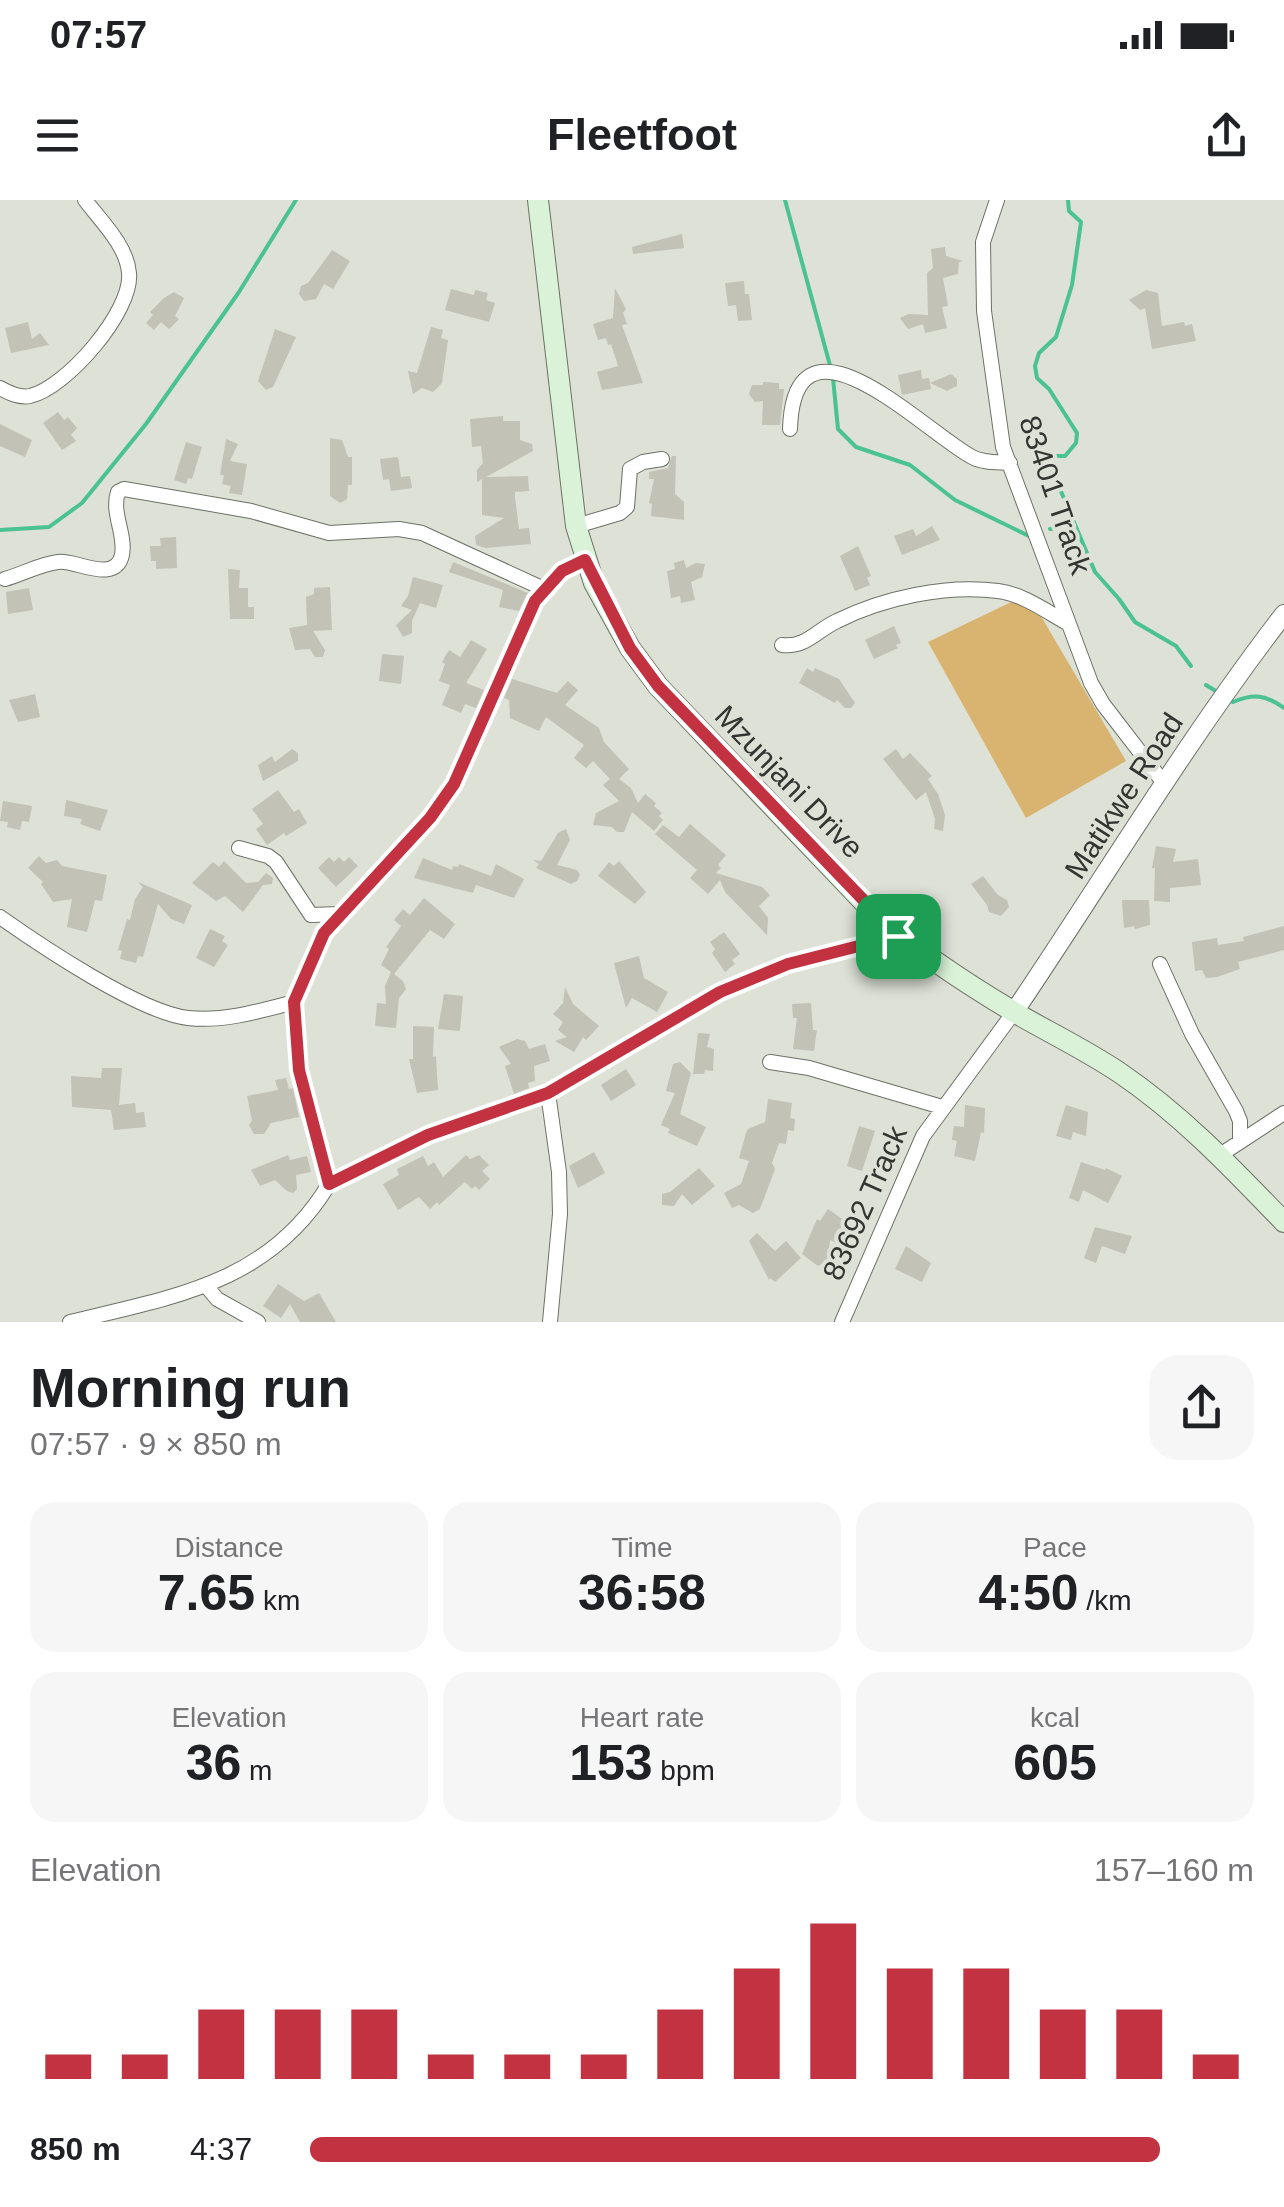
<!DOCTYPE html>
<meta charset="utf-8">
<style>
:root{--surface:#fff;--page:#f6f6f6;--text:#202124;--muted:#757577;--accent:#c23240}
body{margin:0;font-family:Helvetica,sans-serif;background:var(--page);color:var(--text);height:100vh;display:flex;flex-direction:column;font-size:38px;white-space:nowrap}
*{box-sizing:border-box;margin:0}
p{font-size:32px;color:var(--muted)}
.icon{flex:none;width:55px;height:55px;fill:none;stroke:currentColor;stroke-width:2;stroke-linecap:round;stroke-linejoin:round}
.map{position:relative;height:1122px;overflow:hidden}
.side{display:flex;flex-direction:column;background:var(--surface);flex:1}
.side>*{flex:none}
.pin{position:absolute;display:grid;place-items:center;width:85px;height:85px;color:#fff;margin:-42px;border-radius:20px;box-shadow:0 5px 15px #0006}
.round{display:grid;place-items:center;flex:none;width:105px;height:105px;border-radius:30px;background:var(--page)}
.summary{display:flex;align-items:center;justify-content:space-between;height:170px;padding:0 30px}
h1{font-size:55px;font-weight:600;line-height:75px}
.stats{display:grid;grid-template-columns:repeat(3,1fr);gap:15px;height:170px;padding:10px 30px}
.stats div{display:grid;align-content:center;border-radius:25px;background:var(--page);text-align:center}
.stats b{font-size:50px;font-weight:600}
.stats small{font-size:28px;font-weight:400}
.stats p{font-size:28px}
.chart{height:280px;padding:20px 30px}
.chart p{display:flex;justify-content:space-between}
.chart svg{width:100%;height:180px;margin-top:10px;stroke:var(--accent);stroke-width:6}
ul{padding:0 30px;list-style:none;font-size:32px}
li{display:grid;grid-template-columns:160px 120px 1fr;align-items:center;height:75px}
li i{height:25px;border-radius:12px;background:var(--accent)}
.status{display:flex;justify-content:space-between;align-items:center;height:70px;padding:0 50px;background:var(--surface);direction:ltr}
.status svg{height:28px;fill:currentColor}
header{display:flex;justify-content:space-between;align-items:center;height:130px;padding:0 30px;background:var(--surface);font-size:45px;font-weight:600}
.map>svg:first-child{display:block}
.green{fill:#d9b470}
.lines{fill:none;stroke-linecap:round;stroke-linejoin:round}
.stream{stroke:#4ac291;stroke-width:4}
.building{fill:#c3c2b6}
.minor-casing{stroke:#6d7166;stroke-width:16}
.tertiary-casing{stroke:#6d7166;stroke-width:20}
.secondary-casing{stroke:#6d7166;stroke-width:22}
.minor{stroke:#fff;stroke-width:14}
.tertiary{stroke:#fff;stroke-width:18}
.secondary{stroke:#daf3d8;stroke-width:20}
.route-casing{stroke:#fff;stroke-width:20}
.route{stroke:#c23240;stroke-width:12}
.labels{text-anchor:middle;stroke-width:8;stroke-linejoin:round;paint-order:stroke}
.street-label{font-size:30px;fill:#343531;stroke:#dde1d6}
</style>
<div class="status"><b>07:57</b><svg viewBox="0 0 49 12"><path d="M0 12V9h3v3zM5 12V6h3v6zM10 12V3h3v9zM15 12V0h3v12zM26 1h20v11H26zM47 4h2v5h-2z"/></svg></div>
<header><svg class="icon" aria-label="menu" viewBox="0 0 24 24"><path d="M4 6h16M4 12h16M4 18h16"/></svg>Fleetfoot<svg class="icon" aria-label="share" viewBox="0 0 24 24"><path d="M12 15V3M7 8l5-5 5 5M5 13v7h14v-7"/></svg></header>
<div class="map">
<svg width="1284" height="1122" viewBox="0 0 1284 1122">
<rect width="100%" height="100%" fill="#dde1d6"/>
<path class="green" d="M 1028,394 L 1126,561 L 1026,618 L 928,442 Z"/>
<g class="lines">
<path class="stream" d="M 785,0 L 831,169
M 1068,0 L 1069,11 L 1081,22 L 1072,85 L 1056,137 L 1039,153 L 1035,166 L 1037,178 L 1049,189 L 1077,233 L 1076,243 L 1065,256 L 1053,256 L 1049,263 L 1095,372 L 1119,399 L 1135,422 L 1176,446 L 1191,466
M 833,178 L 838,229 L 856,247 L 910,265 L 955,300 L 1029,336
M 1050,329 L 1075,326
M 0,330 L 49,327 L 82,303 L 146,224 L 239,92 L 296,0
M 1206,485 L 1219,493
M 1227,498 L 1233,502 C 1254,493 1266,495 1284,508"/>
</g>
<path class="building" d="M 682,34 L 684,48 L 633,54 L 632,47 Z
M 945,47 L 946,56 L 963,61 L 959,62 L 958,74 L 943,78 L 948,106 L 942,107 L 947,128 L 925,133 L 923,124 L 908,129 L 900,118 L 909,114 L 928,115 L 927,73 L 933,68 L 931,49 Z
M 332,50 L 350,61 L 333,89 L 324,84 L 316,99 L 304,101 L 299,94 L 301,86 L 308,83 Z
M 744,81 L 745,94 L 749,94 L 752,120 L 738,121 L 736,105 L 728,106 L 725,83 Z
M 615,88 L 626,109 L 623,113 L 627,124 L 622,125 L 643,183 L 602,190 L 597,172 L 618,166 L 611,144 L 608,145 L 606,138 L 598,140 L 593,124 L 613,118 Z
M 451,89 L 474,95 L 475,90 L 488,93 L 486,100 L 495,103 L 489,122 L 445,110 Z
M 1146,90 L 1158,93 L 1162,126 L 1184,122 L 1185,126 L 1192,124 L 1196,141 L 1152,149 L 1145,108 L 1140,110 L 1129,100 Z
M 174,92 L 184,98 L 175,116 L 179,119 L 169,129 L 161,122 L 154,130 L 146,123 L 153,115 L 150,112 L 164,98 Z
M 28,122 L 32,139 L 40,133 L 49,145 L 11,153 L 5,128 Z
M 431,127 L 443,130 L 441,138 L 448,140 L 442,183 L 433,192 L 422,188 L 413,194 L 408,171 L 417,173 Z
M 275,129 L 296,137 L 273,187 L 266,190 L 258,181 Z
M 921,170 L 922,179 L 929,178 L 930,183 L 951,174 L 957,179 L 957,186 L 947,191 L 930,183 L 931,189 L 902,195 L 898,175 Z
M 763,182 L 779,183 L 779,189 L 784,189 L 780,225 L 762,225 L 763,201 L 755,202 L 749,194 L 752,185 L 763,185 Z
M 58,212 L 64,220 L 68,217 L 77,228 L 71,235 L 76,241 L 62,250 L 43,223 Z
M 503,216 L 503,221 L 520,221 L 520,240 L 532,244 L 533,251 L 486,277 L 528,276 L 529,291 L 515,292 L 515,298 L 519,329 L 529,328 L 531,344 L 486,348 L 476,345 L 475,336 L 504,318 L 482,315 L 482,279 L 477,282 L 477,270 L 483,263 L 481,246 L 472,247 L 470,219 Z
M 0,224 L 32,240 L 25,257 L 0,246 Z
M 330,238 L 342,240 L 348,257 L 352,257 L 352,285 L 348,285 L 347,299 L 340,303 L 330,296 Z
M 226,239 L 238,244 L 230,261 L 247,264 L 242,295 L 229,293 L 231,286 L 222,284 L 224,275 L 220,275 Z
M 186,242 L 202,247 L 192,279 L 188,278 L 186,284 L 174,280 Z
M 672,256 L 676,256 L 675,294 L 684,302 L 684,320 L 651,316 L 652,304 L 649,303 L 654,279 L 649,279 L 649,272 L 668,268 Z
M 398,257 L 401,277 L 410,276 L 412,288 L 391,291 L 389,279 L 383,280 L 380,259 Z
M 932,326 L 940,340 L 902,355 L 894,336 L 913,329 L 916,336 Z
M 176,337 L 177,368 L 156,369 L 156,361 L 151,361 L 150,346 L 161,346 L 160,338 Z
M 858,346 L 871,376 L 867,378 L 870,385 L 855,391 L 840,356 Z
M 684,360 L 686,368 L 696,363 L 705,364 L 702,377 L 691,382 L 695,400 L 681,403 L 680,396 L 671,398 L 667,371 L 675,369 L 674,363 Z
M 453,362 L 528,393 L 519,411 L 499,407 L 503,390 L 449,372 Z
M 228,369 L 240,370 L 239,388 L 248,388 L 248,407 L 254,407 L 254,419 L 230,419 Z
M 413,377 L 443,385 L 436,408 L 420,403 L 412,421 L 412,433 L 403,437 L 396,425 L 412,410 L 401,406 L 408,396 Z
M 330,387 L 332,430 L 313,431 L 325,450 L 323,457 L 315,457 L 310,449 L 295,450 L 289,428 L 307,425 L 306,397 L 314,394 L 314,388 Z
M 29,388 L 33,410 L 8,414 L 6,392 Z
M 894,426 L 901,443 L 896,445 L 898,448 L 874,459 L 865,440 Z
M 471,440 L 487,449 L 466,483 L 484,490 L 476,508 L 465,504 L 461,513 L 442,505 L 450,485 L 439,481 L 445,464 L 442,462 L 449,450 L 460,457 Z
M 382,454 L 404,456 L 401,484 L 379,481 Z
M 807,468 L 813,472 L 815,468 L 839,479 L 855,503 L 851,508 L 845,508 L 837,500 L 835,503 L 799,483 Z
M 512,479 L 557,493 L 568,481 L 578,490 L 565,505 L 599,528 L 604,542 L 629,569 L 619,579 L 631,588 L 638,603 L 645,594 L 656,603 L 654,606 L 662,613 L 659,616 L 663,620 L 654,631 L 632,612 L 624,632 L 617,632 L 612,627 L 593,625 L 596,613 L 619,601 L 603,585 L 610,579 L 593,561 L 586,568 L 574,558 L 584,545 L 546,517 L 539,531 L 510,518 L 509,500 L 504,498 Z
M 35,494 L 40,517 L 18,522 L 9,500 Z
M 292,549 L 298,553 L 298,561 L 263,581 L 258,565 L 272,556 L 275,562 Z
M 896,549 L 903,559 L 910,553 L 932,576 L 928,579 L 938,594 L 945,615 L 943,631 L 934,629 L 935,619 L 926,592 L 916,600 L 883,559 Z
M 278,590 L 294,612 L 299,609 L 307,623 L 286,636 L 284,633 L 267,645 L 256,629 L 263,624 L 252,609 Z
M 66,600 L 108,610 L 100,631 L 80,624 L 82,619 L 64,616 Z
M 3,601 L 32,606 L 29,622 L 22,621 L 20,630 L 7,627 L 8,622 L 0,621 Z
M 690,624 L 726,655 L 718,665 L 721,668 L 716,673 L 762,687 L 770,695 L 759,706 L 768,718 L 767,735 L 725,692 L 720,680 L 708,694 L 690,678 L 697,670 L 655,634 L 663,625 L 679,637 Z
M 566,629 L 570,640 L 557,665 L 577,670 L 580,675 L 577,681 L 571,684 L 536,668 L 539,664 L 533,660 L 541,661 L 558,633 Z
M 1156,646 L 1176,649 L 1173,662 L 1198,659 L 1201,685 L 1170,688 L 1170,702 L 1154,701 L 1155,668 L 1152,668 Z
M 39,656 L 46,663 L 57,660 L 62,666 L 107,675 L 102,701 L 95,700 L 87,732 L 67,727 L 72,699 L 53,702 L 41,684 L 43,682 L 28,668 Z
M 329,657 L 334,662 L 339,657 L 344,662 L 349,657 L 358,666 L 336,687 L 318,668 Z
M 423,658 L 452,670 L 453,666 L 458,667 L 459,664 L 491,676 L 496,664 L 524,679 L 514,698 L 476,685 L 473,693 L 414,678 Z
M 224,661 L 246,683 L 258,682 L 266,673 L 273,678 L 272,684 L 263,685 L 243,712 L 225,696 L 216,701 L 192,683 L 213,662 L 219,667 Z
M 619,661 L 646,692 L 635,704 L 598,676 L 609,662 L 614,666 Z
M 983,676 L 998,695 L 1007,700 L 1009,707 L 1001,716 L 989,712 L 987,705 L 971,684 Z
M 138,682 L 192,705 L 184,724 L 171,719 L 158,704 L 143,757 L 138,756 L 136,763 L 120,759 L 122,751 L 118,750 L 127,719 L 130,720 L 135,699 L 143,687 Z
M 424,698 L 455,724 L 444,739 L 430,730 L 394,774 L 403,781 L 406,789 L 399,798 L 396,828 L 375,826 L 377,803 L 386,804 L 385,786 L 391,772 L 381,765 L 389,749 L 386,747 L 401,726 L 394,720 L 403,709 L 410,715 Z
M 1122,700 L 1149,700 L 1150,725 L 1135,729 L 1134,726 L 1124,728 Z
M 1284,726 L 1284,750 L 1238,762 L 1240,769 L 1217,777 L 1206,778 L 1202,770 L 1195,771 L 1192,742 L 1217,738 L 1218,745 L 1244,741 L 1243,737 Z
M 210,729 L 225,736 L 222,741 L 228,745 L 214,767 L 196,758 Z
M 724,732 L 740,754 L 732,760 L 735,764 L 725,772 L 712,753 L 715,749 L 710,742 Z
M 639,756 L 644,778 L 668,792 L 657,812 L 632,798 L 626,808 L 614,763 Z
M 565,787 L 573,804 L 599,826 L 586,840 L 583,837 L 574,852 L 555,841 L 567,837 L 558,830 L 563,822 L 553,814 L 563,803 Z
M 444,794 L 463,796 L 460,831 L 438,829 Z
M 811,803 L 813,830 L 817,830 L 814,851 L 793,849 L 797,818 L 793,818 L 792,804 Z
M 413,826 L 434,827 L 433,857 L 436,856 L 438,890 L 417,893 L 409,859 L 413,859 Z
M 698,833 L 710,834 L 707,847 L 714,849 L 713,871 L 705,870 L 704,874 L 693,874 Z
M 517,839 L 525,841 L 529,849 L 545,844 L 550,861 L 534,866 L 535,881 L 528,883 L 529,888 L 514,894 L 505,866 L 511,864 L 499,847 Z
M 680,862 L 691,873 L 680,914 L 706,927 L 697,946 L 668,933 L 670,929 L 661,925 L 675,893 L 666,891 L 673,864 Z
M 102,868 L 122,868 L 119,905 L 135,903 L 136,913 L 144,912 L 146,927 L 114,930 L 111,910 L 72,907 L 71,876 L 101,878 Z
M 626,869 L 636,885 L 611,901 L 601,885 Z
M 286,878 L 289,889 L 293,888 L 299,917 L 271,923 L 264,934 L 254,934 L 249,925 L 252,921 L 247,896 L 278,890 L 275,880 Z
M 768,899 L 792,903 L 790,918 L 795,919 L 794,931 L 788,930 L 786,944 L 779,943 L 772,963 L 775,969 L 760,1009 L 753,1013 L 739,1005 L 732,1008 L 724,993 L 741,984 L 749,961 L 739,958 L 746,933 L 748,929 L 765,922 Z
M 965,905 L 985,908 L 984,933 L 981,932 L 975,961 L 954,956 L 957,941 L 952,940 L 954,926 L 964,927 Z
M 1066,905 L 1088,912 L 1086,936 L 1073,932 L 1071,940 L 1056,936 Z
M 859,926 L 875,931 L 862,971 L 847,966 Z
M 594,952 L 605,973 L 578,988 L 569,966 Z
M 288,955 L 290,960 L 307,956 L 311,972 L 296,975 L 297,989 L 293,993 L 287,991 L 275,980 L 260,986 L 251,970 Z
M 466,955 L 470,959 L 479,955 L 489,965 L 482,971 L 490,979 L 479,990 L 475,986 L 472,989 L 465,982 L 439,1005 L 437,1002 L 430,1009 L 419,997 L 398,1010 L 383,984 L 399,975 L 397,969 L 423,956 L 428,966 L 434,962 L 443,977 Z
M 1081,962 L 1105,970 L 1106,968 L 1122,976 L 1108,1003 L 1083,990 L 1079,1002 L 1069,998 Z
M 699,968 L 715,986 L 692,1005 L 682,994 L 674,1006 L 662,1005 L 662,994 L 670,992 Z
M 828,1009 L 855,1028 L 843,1046 L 830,1040 L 828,1060 L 818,1066 L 802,1054 L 817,1019 L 820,1021 Z
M 1095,1027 L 1132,1036 L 1125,1054 L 1102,1046 L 1096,1063 L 1084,1058 Z
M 757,1033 L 775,1051 L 786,1041 L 801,1058 L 775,1082 L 770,1078 L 769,1080 L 749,1041 Z
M 906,1046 L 931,1063 L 922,1082 L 895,1069 Z
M 278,1084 L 304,1101 L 319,1093 L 336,1122 L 300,1122 L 290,1104 L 281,1118 L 263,1106 Z"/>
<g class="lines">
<g class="minor-casing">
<path id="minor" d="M 997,0 L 983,42 L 984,111 L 1003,247 L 1091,483 L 1103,504 L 1163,582
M 0,188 C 9,193 19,198 30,196 C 66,188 133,111 129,73 C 127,46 101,21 85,0
M 790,229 C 794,96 926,233 972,257 C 983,263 997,262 1010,263
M 576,326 L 620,313 L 627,307 L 630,269 L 643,262 L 662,259
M 5,379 C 23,374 40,364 58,362 C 75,359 115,385 122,355 C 126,334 111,313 118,292 L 124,289 L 251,311 L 329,333 L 399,329 L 422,333 L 544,389
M 782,445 C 806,448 817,430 837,421 C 883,398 947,384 998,391 C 1023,394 1047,412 1069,424
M 239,648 L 268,656 L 276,662 L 311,715 L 339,714
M 0,717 C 41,746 141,813 188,818 C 224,822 260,811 294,802
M 1160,764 L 1192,834 L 1236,911 L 1240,921 L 1240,940
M 770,862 L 809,868 L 942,907
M 548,893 L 559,972 L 560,1014 L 550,1122
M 1220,955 L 1284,913
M 329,984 L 428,935 L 548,893 L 720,792 L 788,764 L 899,735
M 207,1087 L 217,1099 L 258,1122
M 70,1122 C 173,1097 270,1083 329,984 L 299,870 L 294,802 L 324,733 L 430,618 L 454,584 L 535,401 L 562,371 L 585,359
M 842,1122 L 923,936 L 1014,812"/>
</g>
<g class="tertiary-casing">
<path id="tertiary" d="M 1014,812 C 1104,679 1186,541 1284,414"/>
</g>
<g class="secondary-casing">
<path id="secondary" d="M 538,0 L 576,326 L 594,383 L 630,448 L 658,486 L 877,716 C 918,752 967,784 1014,812 C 1050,833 1086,850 1120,873 C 1182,915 1232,968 1284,1022"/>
</g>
<use href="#minor" class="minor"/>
<use href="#tertiary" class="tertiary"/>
<use href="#secondary" class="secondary"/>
</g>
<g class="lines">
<g class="route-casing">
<path id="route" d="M 585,360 L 630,448 L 658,486 L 898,736 L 788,764 L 720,792 L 548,893 L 428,935 L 329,984 L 299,870 L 294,802 L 324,733 L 430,618 L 454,584 L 535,401 L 562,371 Z"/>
</g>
<use href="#route" class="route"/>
</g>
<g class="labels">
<g class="street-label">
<text transform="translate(1055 295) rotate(71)" y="10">83401 Track</text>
<text transform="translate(789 582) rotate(46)" y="10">Mzunjani Drive</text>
<text transform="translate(1124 596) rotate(-57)" y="10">Matikwe Road</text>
<text transform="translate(865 1003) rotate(-66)" y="10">83692 Track</text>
</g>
</g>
</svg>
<div class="pin" style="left:898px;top:736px;background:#1e9e55"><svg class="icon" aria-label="arrive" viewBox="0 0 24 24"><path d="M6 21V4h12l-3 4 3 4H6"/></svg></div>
</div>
<section class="side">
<div class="summary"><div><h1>Morning run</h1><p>07:57 · 9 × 850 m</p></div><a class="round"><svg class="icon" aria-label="share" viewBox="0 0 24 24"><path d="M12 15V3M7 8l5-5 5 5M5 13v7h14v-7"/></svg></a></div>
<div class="stats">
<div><p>Distance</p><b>7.65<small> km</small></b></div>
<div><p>Time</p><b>36:58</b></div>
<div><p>Pace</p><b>4:50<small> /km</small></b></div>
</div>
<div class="stats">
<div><p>Elevation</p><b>36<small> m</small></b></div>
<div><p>Heart rate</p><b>153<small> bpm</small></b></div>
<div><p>kcal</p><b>605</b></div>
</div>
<div class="chart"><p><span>Elevation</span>157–160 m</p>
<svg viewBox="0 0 160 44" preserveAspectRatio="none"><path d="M5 44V38M15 44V38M25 44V27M35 44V27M45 44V27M55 44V38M65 44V38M75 44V38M85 44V27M95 44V17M105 44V6M115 44V17M125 44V17M135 44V27M145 44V27M155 44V38"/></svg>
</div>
<ul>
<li><b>850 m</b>4:37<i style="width:90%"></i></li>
</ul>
</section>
